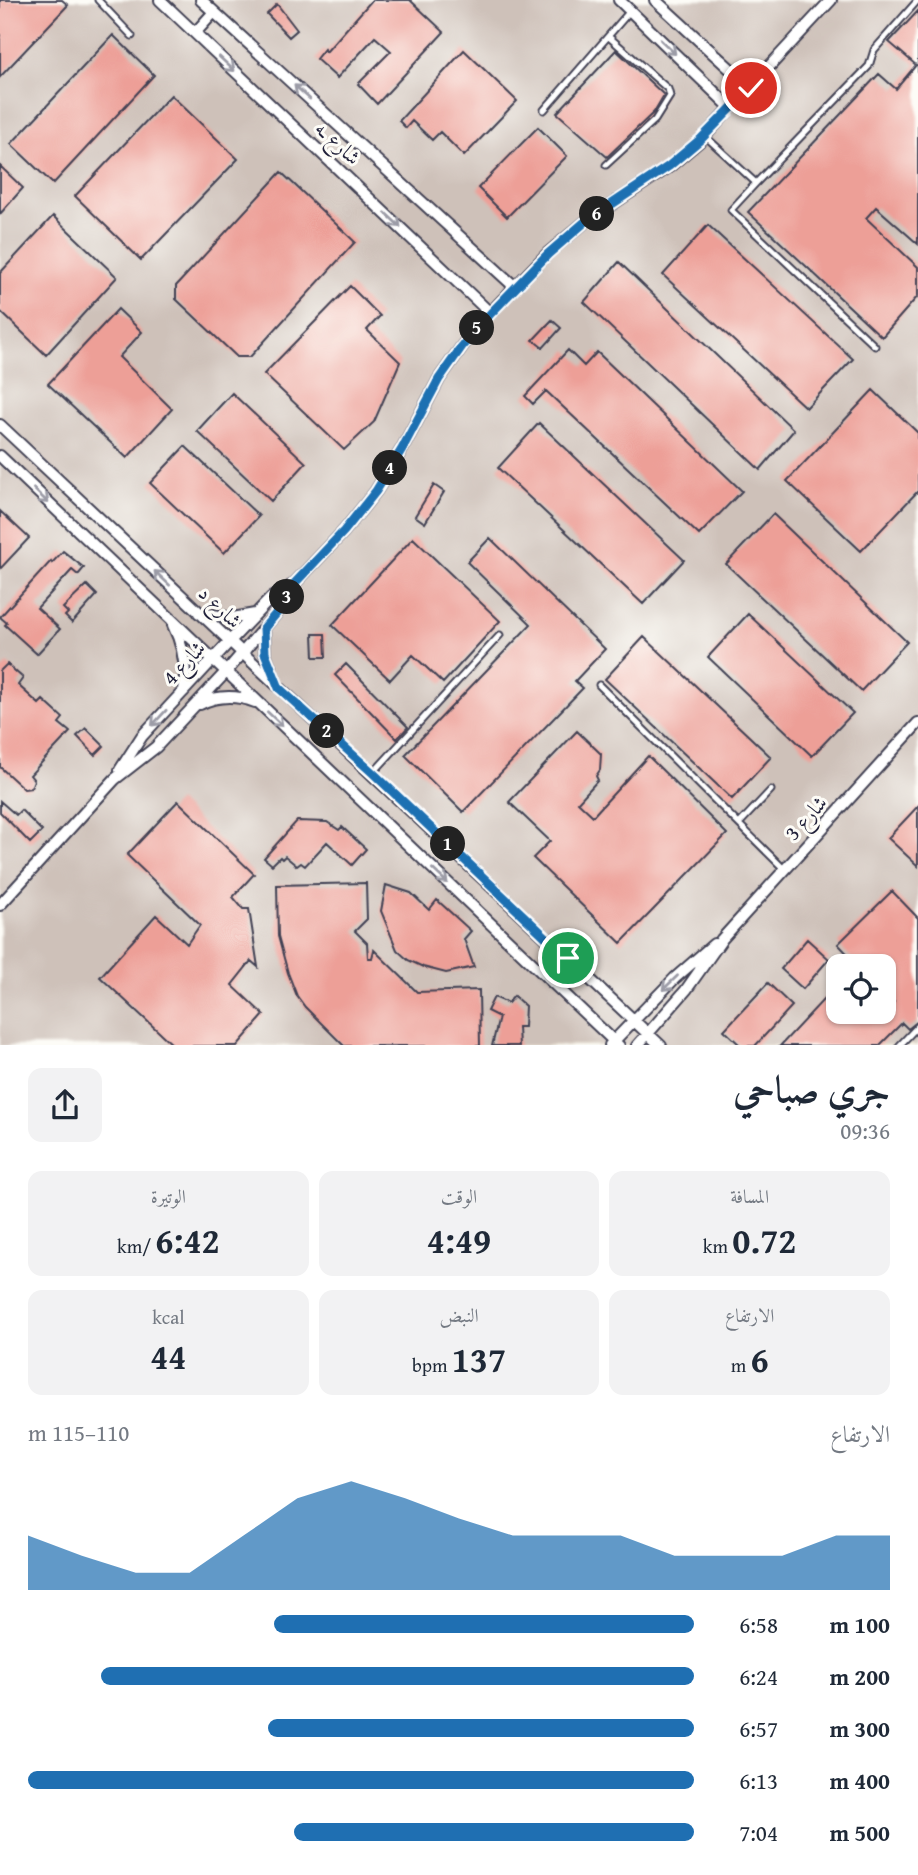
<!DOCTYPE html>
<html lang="ar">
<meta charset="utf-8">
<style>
:root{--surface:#fff;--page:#f2f2f3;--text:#1f2937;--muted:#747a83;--accent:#1f6fb2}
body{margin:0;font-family:"Gentium Book Plus",Amiri,serif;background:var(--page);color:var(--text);direction:rtl;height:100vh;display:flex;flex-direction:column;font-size:26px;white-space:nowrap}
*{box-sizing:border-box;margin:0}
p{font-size:23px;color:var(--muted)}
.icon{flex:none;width:38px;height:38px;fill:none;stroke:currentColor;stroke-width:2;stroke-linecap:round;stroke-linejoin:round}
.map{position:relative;height:1045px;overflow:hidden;direction:ltr}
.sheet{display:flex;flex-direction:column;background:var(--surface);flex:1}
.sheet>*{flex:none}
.tools{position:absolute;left:826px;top:954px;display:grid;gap:14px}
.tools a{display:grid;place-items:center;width:70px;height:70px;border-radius:14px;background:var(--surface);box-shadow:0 2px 5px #0004;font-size:35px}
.pin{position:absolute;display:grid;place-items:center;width:60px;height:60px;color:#fff;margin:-30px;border:4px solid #fff;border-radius:50%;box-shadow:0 2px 7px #0007}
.km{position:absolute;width:35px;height:35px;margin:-18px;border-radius:50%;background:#222;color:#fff;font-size:19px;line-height:35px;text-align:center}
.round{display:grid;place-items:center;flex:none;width:74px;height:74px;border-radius:14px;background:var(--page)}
.overview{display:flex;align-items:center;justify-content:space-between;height:119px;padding:0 28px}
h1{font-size:38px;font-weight:600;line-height:52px}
.stats{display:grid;grid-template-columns:repeat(3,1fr);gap:10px;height:119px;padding:7px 28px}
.stats div{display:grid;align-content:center;border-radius:14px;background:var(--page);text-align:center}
.stats b{font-size:35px;font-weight:600}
.stats small{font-size:19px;font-weight:400}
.stats p{font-size:19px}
.chart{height:196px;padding:14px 28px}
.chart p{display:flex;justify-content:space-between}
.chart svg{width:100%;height:126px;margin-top:7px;fill:var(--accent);opacity:.7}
ul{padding:0 28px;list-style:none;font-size:23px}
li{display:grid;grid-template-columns:112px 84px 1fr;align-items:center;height:52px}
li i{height:18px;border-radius:9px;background:var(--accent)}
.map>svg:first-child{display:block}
.industrial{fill:#cec1b9;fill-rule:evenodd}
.building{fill:#ed9f97}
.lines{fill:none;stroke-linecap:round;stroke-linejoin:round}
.lane-casing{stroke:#414052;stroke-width:9}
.street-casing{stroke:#414052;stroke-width:14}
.lane{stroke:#fff;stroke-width:5}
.street{stroke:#fff;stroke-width:10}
.oneway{stroke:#9c9ca7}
.route-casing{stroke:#fff;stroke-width:14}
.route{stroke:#1f6fb2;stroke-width:9}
.labels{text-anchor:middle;stroke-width:6;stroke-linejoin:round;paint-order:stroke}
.street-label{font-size:21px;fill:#22223b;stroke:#fdfcf7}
</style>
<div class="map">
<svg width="918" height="1046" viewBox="0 0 918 1046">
<rect width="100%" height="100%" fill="#fdfcf7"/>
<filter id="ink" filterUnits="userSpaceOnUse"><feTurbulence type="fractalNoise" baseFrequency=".0143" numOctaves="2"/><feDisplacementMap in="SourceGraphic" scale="14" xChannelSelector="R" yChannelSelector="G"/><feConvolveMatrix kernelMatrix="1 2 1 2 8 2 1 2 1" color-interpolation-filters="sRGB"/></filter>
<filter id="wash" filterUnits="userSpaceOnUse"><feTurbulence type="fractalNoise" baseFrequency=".00686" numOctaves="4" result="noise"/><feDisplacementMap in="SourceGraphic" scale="28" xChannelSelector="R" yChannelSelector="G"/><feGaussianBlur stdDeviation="1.57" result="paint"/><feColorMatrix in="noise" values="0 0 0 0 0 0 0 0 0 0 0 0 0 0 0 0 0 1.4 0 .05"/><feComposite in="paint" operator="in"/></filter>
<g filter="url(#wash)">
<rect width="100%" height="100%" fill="#f0ead1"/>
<path class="industrial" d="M 0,0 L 918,0 L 918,1045 L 0,1046 ZM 838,966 L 884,966 L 884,1012 L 838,1012 Z"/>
<g id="blocks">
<path class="building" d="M 0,0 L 62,0 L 68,5 L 0,77 Z
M 372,0 L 410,0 L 444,32 L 377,104 L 358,84 L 391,51 L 375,37 L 337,78 L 316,59 L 324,49 L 326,52 Z
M 277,4 L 297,30 L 289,37 L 267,14 Z
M 918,11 L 918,244 L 876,207 L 866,218 L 918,267 L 918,296 L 882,337 L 748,212 L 879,74 L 896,89 L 916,65 L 889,42 Z
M 113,35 L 154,75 L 53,184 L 11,144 Z
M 464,50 L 517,101 L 464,156 L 440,132 L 432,140 L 412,121 L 406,128 L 399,121 Z
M 616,50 L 664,95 L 654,112 L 607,157 L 557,113 Z
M 171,95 L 238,159 L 141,260 L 75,196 Z
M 538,127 L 567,156 L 507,217 L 478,188 Z
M 0,166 L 23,188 L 0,214 Z
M 281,172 L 355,242 L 250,357 L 237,357 L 176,299 L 176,286 Z
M 53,216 L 117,277 L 46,355 L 0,311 L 0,273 Z
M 708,225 L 853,359 L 806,408 L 663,275 Z
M 619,262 L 794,430 L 760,470 L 584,302 Z
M 350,286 L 380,316 L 367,330 L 400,362 L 374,422 L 344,450 L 264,374 Z
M 118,309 L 142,332 L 119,357 L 172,409 L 127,458 L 48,384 Z
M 552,320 L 561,328 L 543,348 L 533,340 Z
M 568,350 L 584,366 L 597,352 L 742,491 L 699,535 L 546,391 L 533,404 L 525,396 Z
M 873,390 L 918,433 L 918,491 L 861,551 L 787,481 Z
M 232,393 L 306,463 L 271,501 L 197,431 Z
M 539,423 L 684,560 L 643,604 L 498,468 Z
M 185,446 L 259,516 L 224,553 L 150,483 Z
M 434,485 L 444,492 L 425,523 L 415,516 Z
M 0,511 L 29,538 L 0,569 Z
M 773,514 L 907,642 L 861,691 L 726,564 Z
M 413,538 L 500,621 L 443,683 L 413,655 L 390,680 L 332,625 Z
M 490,538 L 605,649 L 575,681 L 583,688 L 463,812 L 405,755 L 531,624 L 467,562 Z
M 63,551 L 84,568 L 78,575 L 72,570 L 37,608 L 60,629 L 37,654 L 5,625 L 7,623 L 0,617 L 51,561 L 52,563 Z
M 87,585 L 97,595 L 72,623 L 65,616 L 68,613 L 63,608 Z
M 748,614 L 853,713 L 812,756 L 708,657 Z
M 313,634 L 325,634 L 326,657 L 314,657 Z
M 644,637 L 771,757 L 732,799 L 605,679 Z
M 7,664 L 23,678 L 18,685 L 39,704 L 43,700 L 63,718 L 59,723 L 70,732 L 30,775 L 34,780 L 31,788 L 24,789 L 0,767 L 0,671 Z
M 346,664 L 408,727 L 397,739 L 335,675 Z
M 86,728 L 104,746 L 95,755 L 77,736 Z
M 577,731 L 601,754 L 600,770 L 596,776 L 598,780 L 578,802 L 593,816 L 648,756 L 727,834 L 621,943 L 533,858 L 550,841 L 509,802 Z
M 0,801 L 16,815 L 21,810 L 42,831 L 30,843 L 0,812 Z
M 178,801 L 254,874 L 233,897 L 243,909 L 249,909 L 258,967 L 251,961 L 232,985 L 264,1015 L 237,1046 L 174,1046 L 100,977 L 156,915 L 187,944 L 200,925 L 127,855 Z
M 918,806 L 918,866 L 888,838 Z
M 297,821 L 327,822 L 339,830 L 342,827 L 366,849 L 352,865 L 327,842 L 305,866 L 301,863 L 297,866 L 285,856 L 282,859 L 280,857 L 272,865 L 264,858 Z
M 366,883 L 367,919 L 355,931 L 367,943 L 368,958 L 372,958 L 374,950 L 417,992 L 479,990 L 480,1046 L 344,1046 L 305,1007 L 297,996 L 288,973 L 278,936 L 277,885 Z
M 386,885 L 411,893 L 429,910 L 437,900 L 471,931 L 464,939 L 474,967 L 446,973 L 423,967 L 408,960 L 397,950 L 381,911 Z
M 892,891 L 918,918 L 918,1021 L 908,1029 L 902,1023 L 879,1046 L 780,1046 L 838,984 L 838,1012 L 885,1012 L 894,1002 L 884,992 L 884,966 L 859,966 L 838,944 Z
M 807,939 L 829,959 L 803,989 L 781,969 Z
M 768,983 L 792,1006 L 755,1046 L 741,1046 L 724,1030 Z
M 514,996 L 525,1006 L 524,1027 L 518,1027 L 519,1046 L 492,1046 L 499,1017 L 487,1011 L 494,997 L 508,1003 Z"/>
</g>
</g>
<g filter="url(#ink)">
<use href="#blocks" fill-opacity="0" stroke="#414052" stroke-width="2"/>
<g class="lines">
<g class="lane-casing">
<path id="lane" d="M 98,0 L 132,36
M 544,110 L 630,11
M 705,136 L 756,183 L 869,66 L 874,50 L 918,0
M 606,165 L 655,120 L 670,96 L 668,89 L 609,37
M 756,183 L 731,210 L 875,346
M 599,685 L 785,870
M 373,773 L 500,635
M 739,824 L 771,790
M 899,1046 L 918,1026"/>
</g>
<g class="street-casing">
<path id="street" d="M 160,0 L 490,313
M 201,0 L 515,287
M 619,0 L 730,107
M 655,0 L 751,88
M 195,33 L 214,12
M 0,425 C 219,633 441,838 661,1046
M 0,456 L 619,1046
M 199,613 L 233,618 L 255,614
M 173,625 C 184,647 187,667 184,691
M 264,628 L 265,653 L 276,683
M 200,704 C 218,695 236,695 255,702
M 120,770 L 142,736 L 229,642 L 271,598 L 291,586
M 0,905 L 115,779 L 156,747 L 226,672 L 280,609 L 294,584 L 344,531 L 376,491 L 402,449 L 439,379 L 463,345 L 490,313 L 548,253 L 585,222 L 669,167 L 701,140 L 831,0
M 610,1045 L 675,978 L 714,944
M 637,1046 L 686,990 L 722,939 L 918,723"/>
</g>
<use href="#lane" class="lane"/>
<use href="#street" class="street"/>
</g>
<defs><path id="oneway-shaft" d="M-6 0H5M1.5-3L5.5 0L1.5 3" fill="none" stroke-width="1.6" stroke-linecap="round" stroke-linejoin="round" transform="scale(1.75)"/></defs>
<g class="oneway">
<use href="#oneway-shaft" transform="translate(668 47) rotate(44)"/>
<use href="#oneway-shaft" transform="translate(227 64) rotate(43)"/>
<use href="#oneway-shaft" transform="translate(302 92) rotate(-138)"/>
<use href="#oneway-shaft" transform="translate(393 220) rotate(43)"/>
<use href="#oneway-shaft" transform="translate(41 496) rotate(44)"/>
<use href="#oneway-shaft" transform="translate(162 578) rotate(-137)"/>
<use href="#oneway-shaft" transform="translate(159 718) rotate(133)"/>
<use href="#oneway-shaft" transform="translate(275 719) rotate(43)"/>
<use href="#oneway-shaft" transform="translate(440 876) rotate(43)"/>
<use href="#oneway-shaft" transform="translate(670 983) rotate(136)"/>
</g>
</g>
<g class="lines" filter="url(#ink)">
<g class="route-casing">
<path id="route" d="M 568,958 L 373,773 L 279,688 L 265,653 L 264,628 L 280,609 L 294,584 L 344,531 L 376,491 L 402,449 L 439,379 L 463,345 L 491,313 L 548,254 L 585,222 L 669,166 L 701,139 L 751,88"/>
</g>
<use href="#route" class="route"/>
</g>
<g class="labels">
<g class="street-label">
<text transform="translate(338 143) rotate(43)" y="7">شارع ـه</text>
<text transform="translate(220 607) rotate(44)" y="7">شارع د</text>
<text transform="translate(184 663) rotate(-47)" y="7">شارع 4</text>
<text transform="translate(806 818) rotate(-48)" y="7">شارع 3</text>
</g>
</g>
</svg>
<div class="tools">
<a><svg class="icon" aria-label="locate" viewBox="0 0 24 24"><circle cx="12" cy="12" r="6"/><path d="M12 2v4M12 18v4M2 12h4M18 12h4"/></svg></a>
</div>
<div class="pin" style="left:568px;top:958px;background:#1e9e55"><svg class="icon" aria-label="arrive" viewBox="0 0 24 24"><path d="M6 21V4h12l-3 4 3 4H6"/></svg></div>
<div class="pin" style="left:751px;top:88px;background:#d93025"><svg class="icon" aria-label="check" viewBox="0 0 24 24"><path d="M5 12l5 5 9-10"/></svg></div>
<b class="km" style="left:448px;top:844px">1</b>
<b class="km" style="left:327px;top:731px">2</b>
<b class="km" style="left:287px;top:597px">3</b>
<b class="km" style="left:390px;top:468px">4</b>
<b class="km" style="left:477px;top:328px">5</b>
<b class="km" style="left:597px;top:214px">6</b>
</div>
<section class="sheet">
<div class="overview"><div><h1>جري صباحي</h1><p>09:36</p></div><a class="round"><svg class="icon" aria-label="share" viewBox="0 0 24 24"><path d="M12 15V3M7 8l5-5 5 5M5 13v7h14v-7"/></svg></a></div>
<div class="stats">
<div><p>المسافة</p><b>0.72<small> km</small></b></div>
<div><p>الوقت</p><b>4:49</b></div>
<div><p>الوتيرة</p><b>6:42<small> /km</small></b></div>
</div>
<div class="stats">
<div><p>الارتفاع</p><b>6<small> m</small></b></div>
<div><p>النبض</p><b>137<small> bpm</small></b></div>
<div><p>kcal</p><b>44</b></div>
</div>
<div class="chart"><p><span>الارتفاع</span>110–115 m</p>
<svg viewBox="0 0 160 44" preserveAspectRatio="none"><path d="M0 44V25L10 32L20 38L30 38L40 25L50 12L60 6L70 12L80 19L90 25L100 25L110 25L120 32L130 32L140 32L150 25L160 25V44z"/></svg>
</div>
<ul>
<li><b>100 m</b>6:58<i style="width:63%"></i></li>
<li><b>200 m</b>6:24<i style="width:89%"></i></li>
<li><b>300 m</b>6:57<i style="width:64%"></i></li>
<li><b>400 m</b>6:13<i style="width:100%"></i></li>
<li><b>500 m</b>7:04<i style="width:60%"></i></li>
</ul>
</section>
